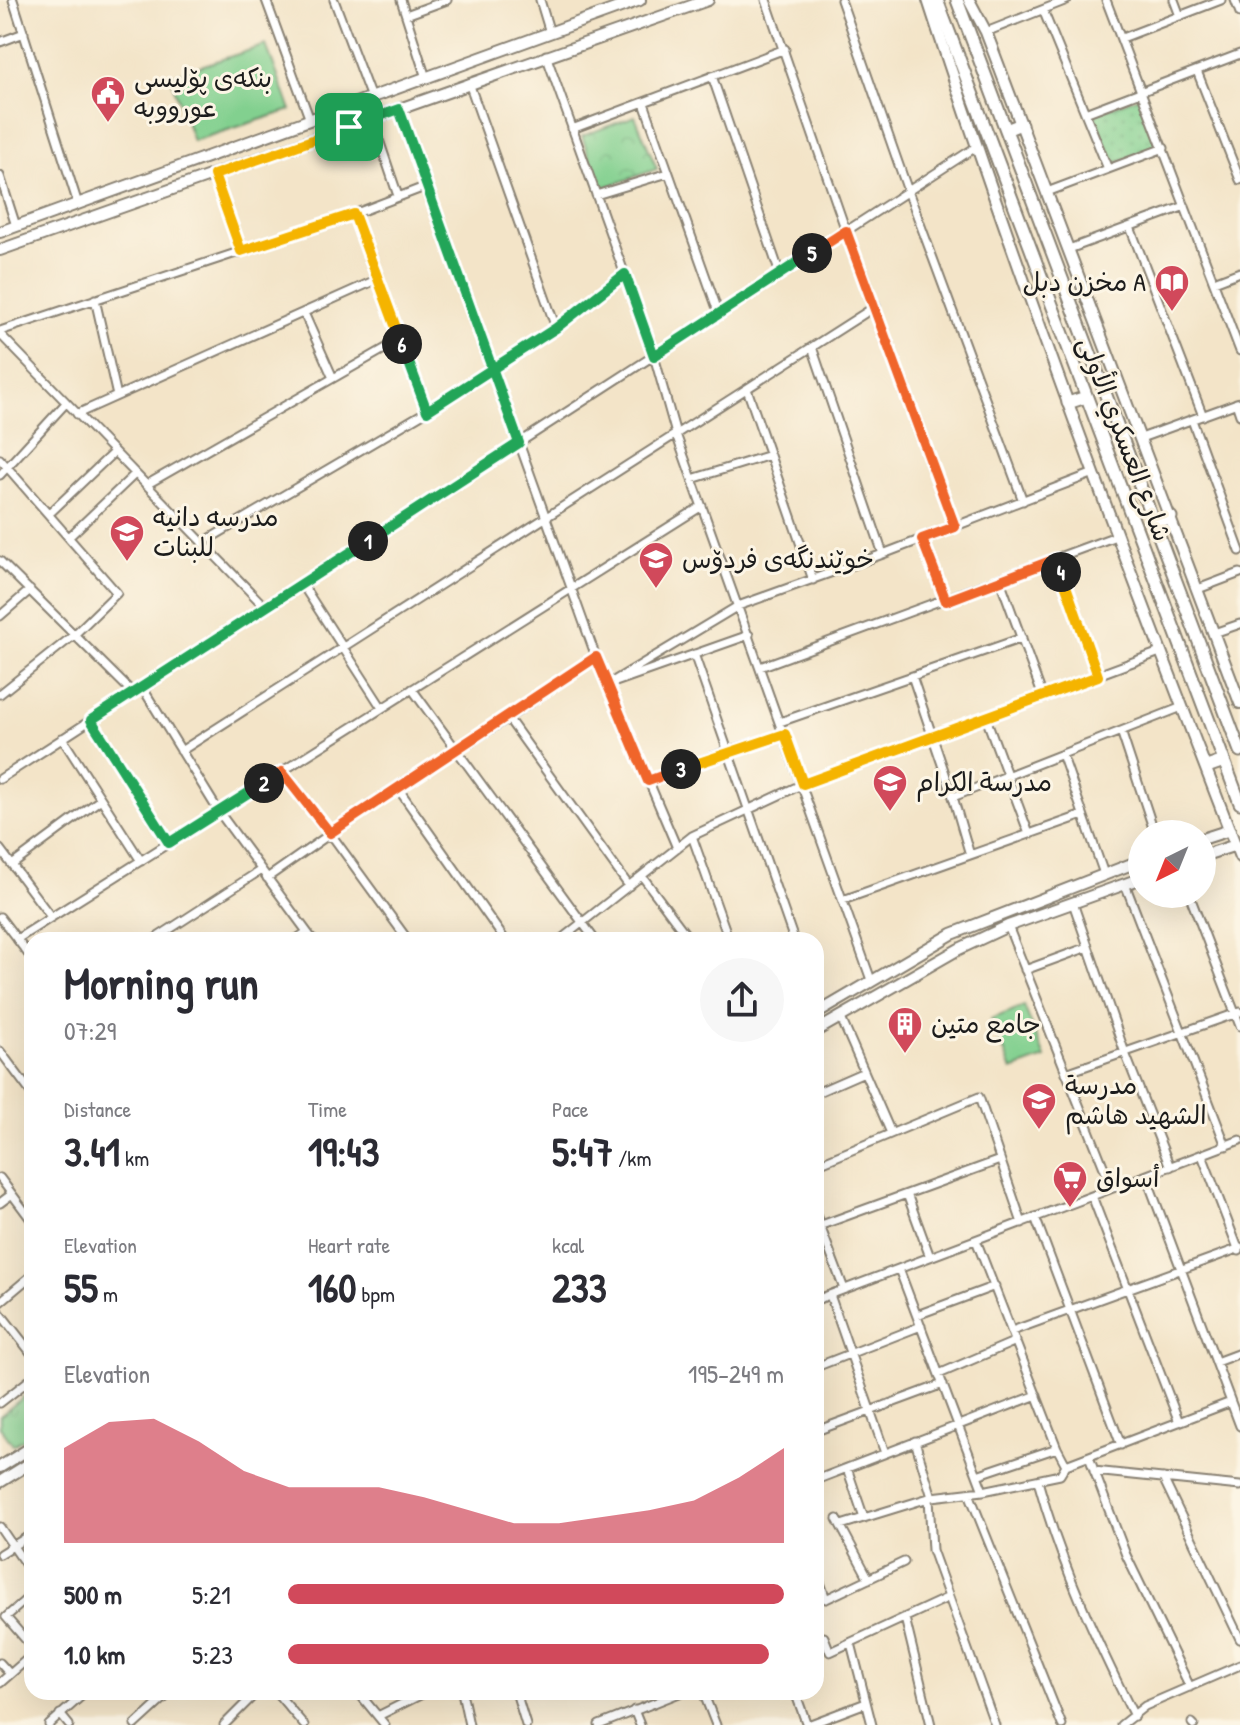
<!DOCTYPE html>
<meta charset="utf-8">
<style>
:root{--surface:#fff;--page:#f7f7f7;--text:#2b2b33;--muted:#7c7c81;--accent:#d1495b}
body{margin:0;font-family:"Patrick Hand","Playpen Sans Arabic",sans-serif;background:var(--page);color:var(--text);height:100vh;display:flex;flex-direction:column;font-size:30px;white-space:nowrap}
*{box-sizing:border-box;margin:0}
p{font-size:26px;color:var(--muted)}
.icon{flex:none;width:44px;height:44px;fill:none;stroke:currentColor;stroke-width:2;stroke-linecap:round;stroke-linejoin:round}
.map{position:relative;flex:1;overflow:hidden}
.panel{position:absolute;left:24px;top:932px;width:800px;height:768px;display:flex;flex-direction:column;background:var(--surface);border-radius:24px;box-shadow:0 8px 32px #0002}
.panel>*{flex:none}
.needle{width:52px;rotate:223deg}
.tools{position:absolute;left:1128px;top:820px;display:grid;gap:16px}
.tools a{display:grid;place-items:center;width:88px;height:88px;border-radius:50%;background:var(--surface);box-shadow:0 8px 32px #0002;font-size:40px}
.pin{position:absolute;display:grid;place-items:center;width:68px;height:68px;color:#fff;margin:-34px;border-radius:16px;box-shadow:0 4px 12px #0006}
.km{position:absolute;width:40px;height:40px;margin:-20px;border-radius:50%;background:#222;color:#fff;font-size:22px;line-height:40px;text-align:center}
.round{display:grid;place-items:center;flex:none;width:84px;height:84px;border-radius:42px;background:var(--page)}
.overview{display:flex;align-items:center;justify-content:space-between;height:136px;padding:0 40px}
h1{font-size:44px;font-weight:800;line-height:60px}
.stats{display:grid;grid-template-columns:repeat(3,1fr);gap:12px;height:136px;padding:8px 40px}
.stats div{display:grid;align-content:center}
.stats b{font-size:40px;font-weight:800}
.stats small{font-size:22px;font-weight:400}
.stats p{font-size:22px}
.chart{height:224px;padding:16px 40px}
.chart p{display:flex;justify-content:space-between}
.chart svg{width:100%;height:144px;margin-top:8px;fill:var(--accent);opacity:.7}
ul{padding:0 40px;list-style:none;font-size:26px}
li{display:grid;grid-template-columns:128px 96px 1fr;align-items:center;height:60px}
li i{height:20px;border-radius:10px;background:var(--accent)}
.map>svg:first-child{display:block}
.grass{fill:url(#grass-tufts);stroke:#4f7656;stroke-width:2}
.park{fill:url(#park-crowns);stroke:#4f7656;stroke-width:2}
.garden{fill:url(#garden-dots);stroke:#4f7656;stroke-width:2}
.pitch{fill:#82d08f;stroke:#4f7656;stroke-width:2}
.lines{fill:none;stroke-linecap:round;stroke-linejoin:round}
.street-casing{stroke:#888072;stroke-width:11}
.secondary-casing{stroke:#888072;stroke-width:14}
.primary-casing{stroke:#888072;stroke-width:15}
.street{stroke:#fff;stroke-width:7}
.secondary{stroke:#fff;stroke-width:10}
.primary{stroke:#fff;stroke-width:11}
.split-1-casing{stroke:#fff;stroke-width:16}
.split-2-casing{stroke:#fff;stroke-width:16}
.split-3-casing{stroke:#fff;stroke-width:16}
.split-4-casing{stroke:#fff;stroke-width:16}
.split-5-casing{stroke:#fff;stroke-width:16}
.split-6-casing{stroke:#fff;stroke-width:16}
.split-7-casing{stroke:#fff;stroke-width:16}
.split-1{stroke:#22a559;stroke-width:10}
.split-2{stroke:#22a559;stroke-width:10}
.split-3{stroke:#f0652b;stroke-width:10}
.split-4{stroke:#f5b400;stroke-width:10}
.split-5{stroke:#f0652b;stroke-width:10}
.split-6{stroke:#22a559;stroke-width:10}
.split-7{stroke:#f5b400;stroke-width:10}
.labels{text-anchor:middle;stroke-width:6;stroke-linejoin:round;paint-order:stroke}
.poi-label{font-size:26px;fill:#1c1c1c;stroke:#fcf5e5;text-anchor:start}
.street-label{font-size:26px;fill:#1c1c1c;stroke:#fcf5e5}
</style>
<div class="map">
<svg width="1240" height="1725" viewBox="0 0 1240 1725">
<defs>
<pattern id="grass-tufts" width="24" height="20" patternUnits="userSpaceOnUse" patternTransform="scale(2)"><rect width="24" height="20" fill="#82d08f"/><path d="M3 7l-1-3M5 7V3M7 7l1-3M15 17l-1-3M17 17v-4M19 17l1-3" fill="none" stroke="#70b27b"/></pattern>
<pattern id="park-crowns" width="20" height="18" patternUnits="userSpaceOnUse" patternTransform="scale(2)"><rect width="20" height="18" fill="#82d08f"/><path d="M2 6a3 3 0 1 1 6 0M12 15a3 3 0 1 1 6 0" fill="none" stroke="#70b27b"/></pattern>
<pattern id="garden-dots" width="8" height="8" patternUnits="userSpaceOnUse" patternTransform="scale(2)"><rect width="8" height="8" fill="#82d08f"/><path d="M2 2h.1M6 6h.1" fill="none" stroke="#70b27b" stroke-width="1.8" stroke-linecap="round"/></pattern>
</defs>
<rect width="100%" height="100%" fill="#fcf5e5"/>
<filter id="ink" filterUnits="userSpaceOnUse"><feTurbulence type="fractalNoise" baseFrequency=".0125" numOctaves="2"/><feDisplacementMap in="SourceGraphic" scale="16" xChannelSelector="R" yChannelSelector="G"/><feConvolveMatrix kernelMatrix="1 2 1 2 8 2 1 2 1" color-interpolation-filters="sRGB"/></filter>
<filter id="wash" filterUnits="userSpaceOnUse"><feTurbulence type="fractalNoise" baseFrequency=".006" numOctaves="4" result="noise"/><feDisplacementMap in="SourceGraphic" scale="32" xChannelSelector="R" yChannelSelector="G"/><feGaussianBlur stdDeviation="1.8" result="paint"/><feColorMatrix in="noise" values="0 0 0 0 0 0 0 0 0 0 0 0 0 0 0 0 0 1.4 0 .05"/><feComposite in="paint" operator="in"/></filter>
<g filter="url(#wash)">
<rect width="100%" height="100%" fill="#f3e4c8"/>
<path class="grass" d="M 32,1390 L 32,1434 L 13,1445 L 0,1427 L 0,1416 Z"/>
<path class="park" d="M 635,116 L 657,169 L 600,189 L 582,136 Z"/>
<path class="garden" d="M 1140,96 L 1158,147 L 1113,164 L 1094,114 Z"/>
<path class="pitch" d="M 266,45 L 291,110 L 193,141 L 170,76 Z
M 1024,1006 L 1045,1058 L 1012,1070 L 991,1019 Z"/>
</g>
<g filter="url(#ink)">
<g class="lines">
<g class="street-casing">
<path id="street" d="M 13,0 L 78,204
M 266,0 L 310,120
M 334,0 L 371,98
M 401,0 L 426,78
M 540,0 L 550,33
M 766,0 L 846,231 L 955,527
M 841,0 L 908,191 L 1023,501
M 1106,0 L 1240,351
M 1174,0 L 1180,16
M 1235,0 L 1240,13
M 1043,10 L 1108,169
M 406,15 L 447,0
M 986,32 L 1067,0
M 1122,38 L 1221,0
M 0,42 L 24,33
M 546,55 L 654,356 L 676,434 L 871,980
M 1197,71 L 1240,180
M 712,76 L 780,274
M 469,83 L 556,328
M 644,103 L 719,314
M 399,109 L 596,657 L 677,848
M 1085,113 L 1240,54
M 372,119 L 398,196
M 572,129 L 785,49
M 214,175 L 241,251
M 0,176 L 16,226
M 1047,192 L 1164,148
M 596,195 L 668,173
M 354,214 L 427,411
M 1130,227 L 1203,416
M 1069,249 L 1185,206
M 1214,282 L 1240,272
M 95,299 L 117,396
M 304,313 L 333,378
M 0,331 L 354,214 L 427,186
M 0,334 L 265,607
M 812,347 L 883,554
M 747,389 L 813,580
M 1236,403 L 1240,415
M 77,414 L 378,279
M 1192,420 L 1240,551
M 1141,438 L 1240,402
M 0,459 L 117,593 L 74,635 L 0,694
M 0,475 L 66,403
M 692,479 L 770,455
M 146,485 L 400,340
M 50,513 L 114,452
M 70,536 L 135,474
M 922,539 L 946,601
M 202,543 L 427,411 L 556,328 L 625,274
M 1056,559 L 1098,676
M 0,561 L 133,693
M 1000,580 L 1043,697
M 302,584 L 382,708
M 1198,589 L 1240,573
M 0,616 L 30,590
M 1214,633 L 1240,624
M 749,635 L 607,685 L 738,606 L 883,554 L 1094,473
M 694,654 L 794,940
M 760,667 L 1116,536
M 912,676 L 953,797 L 970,855
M 142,687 L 219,812 L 313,940
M 412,689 L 595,940
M 508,718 L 629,886
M 986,718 L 1029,834
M 91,720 L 169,843
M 780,722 L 1022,638
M 1121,731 L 1155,834
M 62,738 L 141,861
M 181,751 L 876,306
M 1062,754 L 1104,874
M 282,772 L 330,833 L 408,940
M 0,779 L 976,147
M 648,781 L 728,751 L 785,734
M 397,787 L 505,940
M 953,797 L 1182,707
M 692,836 L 729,940
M 0,849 L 51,917
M 12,865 L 101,799
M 642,876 L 690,940
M 267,878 L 397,787 L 508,718 L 596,657
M 1125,884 L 1226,1146
M 1189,894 L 1240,1026
M 843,900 L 1083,815
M 1073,903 L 1125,1053 L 1170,1167
M 0,917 L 32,959
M 1008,926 L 1112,1188
M 17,939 L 702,506
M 153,940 L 261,870
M 295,940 L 307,932
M 560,940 L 692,836 L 803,784 L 1160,652
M 1025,970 L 1088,947
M 840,1016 L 891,1133
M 0,1051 L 32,1094
M 1066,1073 L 1240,1012
M 816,1093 L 864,1072
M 1202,1155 L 1239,1251
M 816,1165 L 979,1097 L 1022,1223
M 1146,1176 L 1240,1426
M 0,1178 L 32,1221
M 907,1194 L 930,1257
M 1092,1196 L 1179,1422
M 0,1203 L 12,1194
M 816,1215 L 844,1289
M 1035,1217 L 1121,1445
M 816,1227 L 1000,1160
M 976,1240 L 1057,1448 L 1066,1465
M 830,1295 L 885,1453
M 816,1300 L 1240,1140
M 0,1302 L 32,1275
M 0,1313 L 32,1354
M 917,1315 L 995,1286
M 1012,1331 L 1240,1248
M 1216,1362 L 1240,1353
M 816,1367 L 921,1326
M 939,1374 L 1016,1341
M 0,1403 L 32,1378
M 816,1431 L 943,1384
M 915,1441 L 932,1497
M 1089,1457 L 1126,1555 L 1190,1687
M 847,1468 L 864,1518
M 1094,1471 L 1240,1486
M 977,1475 L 1057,1448
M 1163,1478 L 1240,1639
M 816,1480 L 1037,1395
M 1038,1481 C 1060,1562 1096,1640 1134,1716
M 983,1491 L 1060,1475 L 1066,1465 L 1231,1402
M 969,1493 L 1062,1725
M 929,1498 L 932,1550 L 995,1725
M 837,1519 L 869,1579
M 841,1525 L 932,1497 L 983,1491 L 899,1269
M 0,1527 L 32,1574
M 0,1554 L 32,1534
M 816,1572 L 826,1599 L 904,1562
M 32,1594 L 6,1617 L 32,1647
M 905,1618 L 931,1725
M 816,1640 L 824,1637 L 830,1652 L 947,1598
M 851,1643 L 872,1725
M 0,1663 L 10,1674
M 0,1683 L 32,1655
M 276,1692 L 304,1725
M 358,1692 L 385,1725
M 462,1692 L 469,1725
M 516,1692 L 526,1725
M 703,1692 L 716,1725
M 795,1692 L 807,1725
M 634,1710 L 640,1725
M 60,1714 L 69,1725
M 378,1716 L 426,1692
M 1192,1723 L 1194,1725
M 49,1725 L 86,1692
M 135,1725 L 171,1692
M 224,1725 L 257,1692
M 599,1725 L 682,1692
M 808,1725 L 866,1703
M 1121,1725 L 1145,1706 L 1240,1665"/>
</g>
<g class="secondary-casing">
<path id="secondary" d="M 928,0 C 1022,289 1130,573 1240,857
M 969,0 L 986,32 L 1240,703
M 0,232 L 640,0
M 0,250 L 708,0
M 1202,839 L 1230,830
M 1202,856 L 1236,845
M 816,1014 L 952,934 L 1142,860
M 816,1031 L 959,949 L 1008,926 L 1142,878
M 0,1467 L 32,1447
M 0,1482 L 32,1462"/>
</g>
<g class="primary-casing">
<path id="primary" d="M 937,0 L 1240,803
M 957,0 L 1240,751
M 1006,130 L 1021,124
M 1068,403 L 1086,397
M 1155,523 L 1171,517
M 1207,767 L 1224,761"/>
</g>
<use href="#street" class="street"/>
<use href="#secondary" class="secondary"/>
<use href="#primary" class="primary"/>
</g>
</g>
<g class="lines" filter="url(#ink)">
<g class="split-1-casing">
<path id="split-1" d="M 349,127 L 399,109 L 519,443 L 368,541"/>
</g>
<g class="split-2-casing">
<path id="split-2" d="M 264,783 L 169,843 L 91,720 L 368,541"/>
</g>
<g class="split-3-casing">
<path id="split-3" d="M 264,783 L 282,772 L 330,833 L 596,657 L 648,781 L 681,769"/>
</g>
<g class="split-4-casing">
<path id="split-4" d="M 681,769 L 785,734 L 803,784 L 1098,676 L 1061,572"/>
</g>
<g class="split-5-casing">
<path id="split-5" d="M 812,253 L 846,231 L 955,527 L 922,539 L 946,601 L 1056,559 L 1061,572"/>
</g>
<g class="split-6-casing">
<path id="split-6" d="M 402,344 L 427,411 L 556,328 L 625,274 L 654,356 L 812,253"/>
</g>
<g class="split-7-casing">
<path id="split-7" d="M 349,127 L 214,175 L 241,251 L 354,214 L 402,344"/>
</g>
<use href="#split-1" class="split-1"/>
<use href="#split-2" class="split-2"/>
<use href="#split-3" class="split-3"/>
<use href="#split-4" class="split-4"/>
<use href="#split-5" class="split-5"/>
<use href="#split-6" class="split-6"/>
<use href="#split-7" class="split-7"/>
</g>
<defs>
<g id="civic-pin" transform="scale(1.8)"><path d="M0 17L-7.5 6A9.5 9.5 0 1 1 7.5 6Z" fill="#d1495b" stroke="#fcf5e5"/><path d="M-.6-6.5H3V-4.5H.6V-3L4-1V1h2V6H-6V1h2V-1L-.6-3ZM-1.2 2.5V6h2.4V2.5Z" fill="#fff"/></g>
<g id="library-pin" transform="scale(1.8)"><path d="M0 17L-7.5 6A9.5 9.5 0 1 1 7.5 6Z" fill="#d1495b" stroke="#fcf5e5"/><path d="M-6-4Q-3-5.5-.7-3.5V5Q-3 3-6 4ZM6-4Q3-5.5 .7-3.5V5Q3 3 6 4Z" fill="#fff"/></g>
<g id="school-pin" transform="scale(1.8)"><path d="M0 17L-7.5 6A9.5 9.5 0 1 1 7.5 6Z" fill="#d1495b" stroke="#fcf5e5"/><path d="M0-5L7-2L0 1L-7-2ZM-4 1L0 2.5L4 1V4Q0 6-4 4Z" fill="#fff"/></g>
<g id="building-pin" transform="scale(1.8)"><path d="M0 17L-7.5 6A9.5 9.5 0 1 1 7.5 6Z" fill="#d1495b" stroke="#fcf5e5"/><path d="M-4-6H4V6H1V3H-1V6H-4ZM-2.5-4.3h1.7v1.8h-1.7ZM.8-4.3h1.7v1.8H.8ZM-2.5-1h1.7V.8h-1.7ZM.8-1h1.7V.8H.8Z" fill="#fff"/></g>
<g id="supermarket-pin" transform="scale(1.8)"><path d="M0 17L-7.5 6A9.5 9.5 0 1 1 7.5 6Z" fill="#d1495b" stroke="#fcf5e5"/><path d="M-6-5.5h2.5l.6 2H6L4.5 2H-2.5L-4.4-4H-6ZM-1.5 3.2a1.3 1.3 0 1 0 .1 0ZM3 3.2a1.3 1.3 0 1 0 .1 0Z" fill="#fff"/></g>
</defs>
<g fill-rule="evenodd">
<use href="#civic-pin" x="108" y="93"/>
<use href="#library-pin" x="1172" y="282"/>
<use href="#school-pin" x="127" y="532"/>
<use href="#school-pin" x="656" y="559"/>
<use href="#school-pin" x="890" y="782"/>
<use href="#building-pin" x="905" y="1024"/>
<use href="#school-pin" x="1039" y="1100"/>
<use href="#supermarket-pin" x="1070" y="1178"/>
</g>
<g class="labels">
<g class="poi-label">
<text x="134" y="87">بنکەی پۆلیسی<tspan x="134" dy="30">عورووبە</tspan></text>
<text x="1146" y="291" text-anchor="end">مخزن دبل A</text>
<text x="153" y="526">مدرسه دانيه<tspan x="153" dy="30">للبنات</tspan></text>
<text x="682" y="568">خوێندنگەی فردۆس</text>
<text x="916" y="791">مدرسة الكرام</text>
<text x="931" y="1033">جامع متين</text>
<text x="1065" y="1094">مدرسة<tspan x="1065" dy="30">الشهيد هاشم</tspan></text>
<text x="1096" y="1187">أسواق</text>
</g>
<g class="street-label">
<text transform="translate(1125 439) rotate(69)" y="9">شارع العسكري الأولى</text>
</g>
</g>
</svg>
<div class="tools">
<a><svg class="needle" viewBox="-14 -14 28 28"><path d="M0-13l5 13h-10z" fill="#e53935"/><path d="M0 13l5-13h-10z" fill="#7c7c81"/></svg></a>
</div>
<div class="pin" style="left:349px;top:127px;background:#1e9e55"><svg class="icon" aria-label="arrive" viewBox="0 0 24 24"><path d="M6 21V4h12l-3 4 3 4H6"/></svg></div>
<b class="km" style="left:368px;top:541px">1</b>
<b class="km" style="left:264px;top:783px">2</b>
<b class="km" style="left:681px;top:769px">3</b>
<b class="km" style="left:1061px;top:572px">4</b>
<b class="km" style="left:812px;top:253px">5</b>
<b class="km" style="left:402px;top:344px">6</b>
<section class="panel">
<div class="overview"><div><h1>Morning run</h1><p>07:29</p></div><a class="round"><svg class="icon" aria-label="share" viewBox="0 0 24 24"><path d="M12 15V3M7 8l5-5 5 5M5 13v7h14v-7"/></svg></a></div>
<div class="stats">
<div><p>Distance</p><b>3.41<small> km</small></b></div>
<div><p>Time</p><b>19:43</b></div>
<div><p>Pace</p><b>5:47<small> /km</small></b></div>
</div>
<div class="stats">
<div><p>Elevation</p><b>55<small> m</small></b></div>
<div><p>Heart rate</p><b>160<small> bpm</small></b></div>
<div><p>kcal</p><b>233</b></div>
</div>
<div class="chart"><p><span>Elevation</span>195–249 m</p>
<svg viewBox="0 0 160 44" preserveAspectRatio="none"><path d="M0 44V15L10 7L20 6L30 13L40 22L50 27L60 27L70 27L80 30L90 34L100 38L110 38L120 36L130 34L140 31L150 24L160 15V44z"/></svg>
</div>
<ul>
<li><b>500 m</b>5:21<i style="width:100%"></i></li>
<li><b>1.0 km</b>5:23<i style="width:97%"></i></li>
</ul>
</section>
</div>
